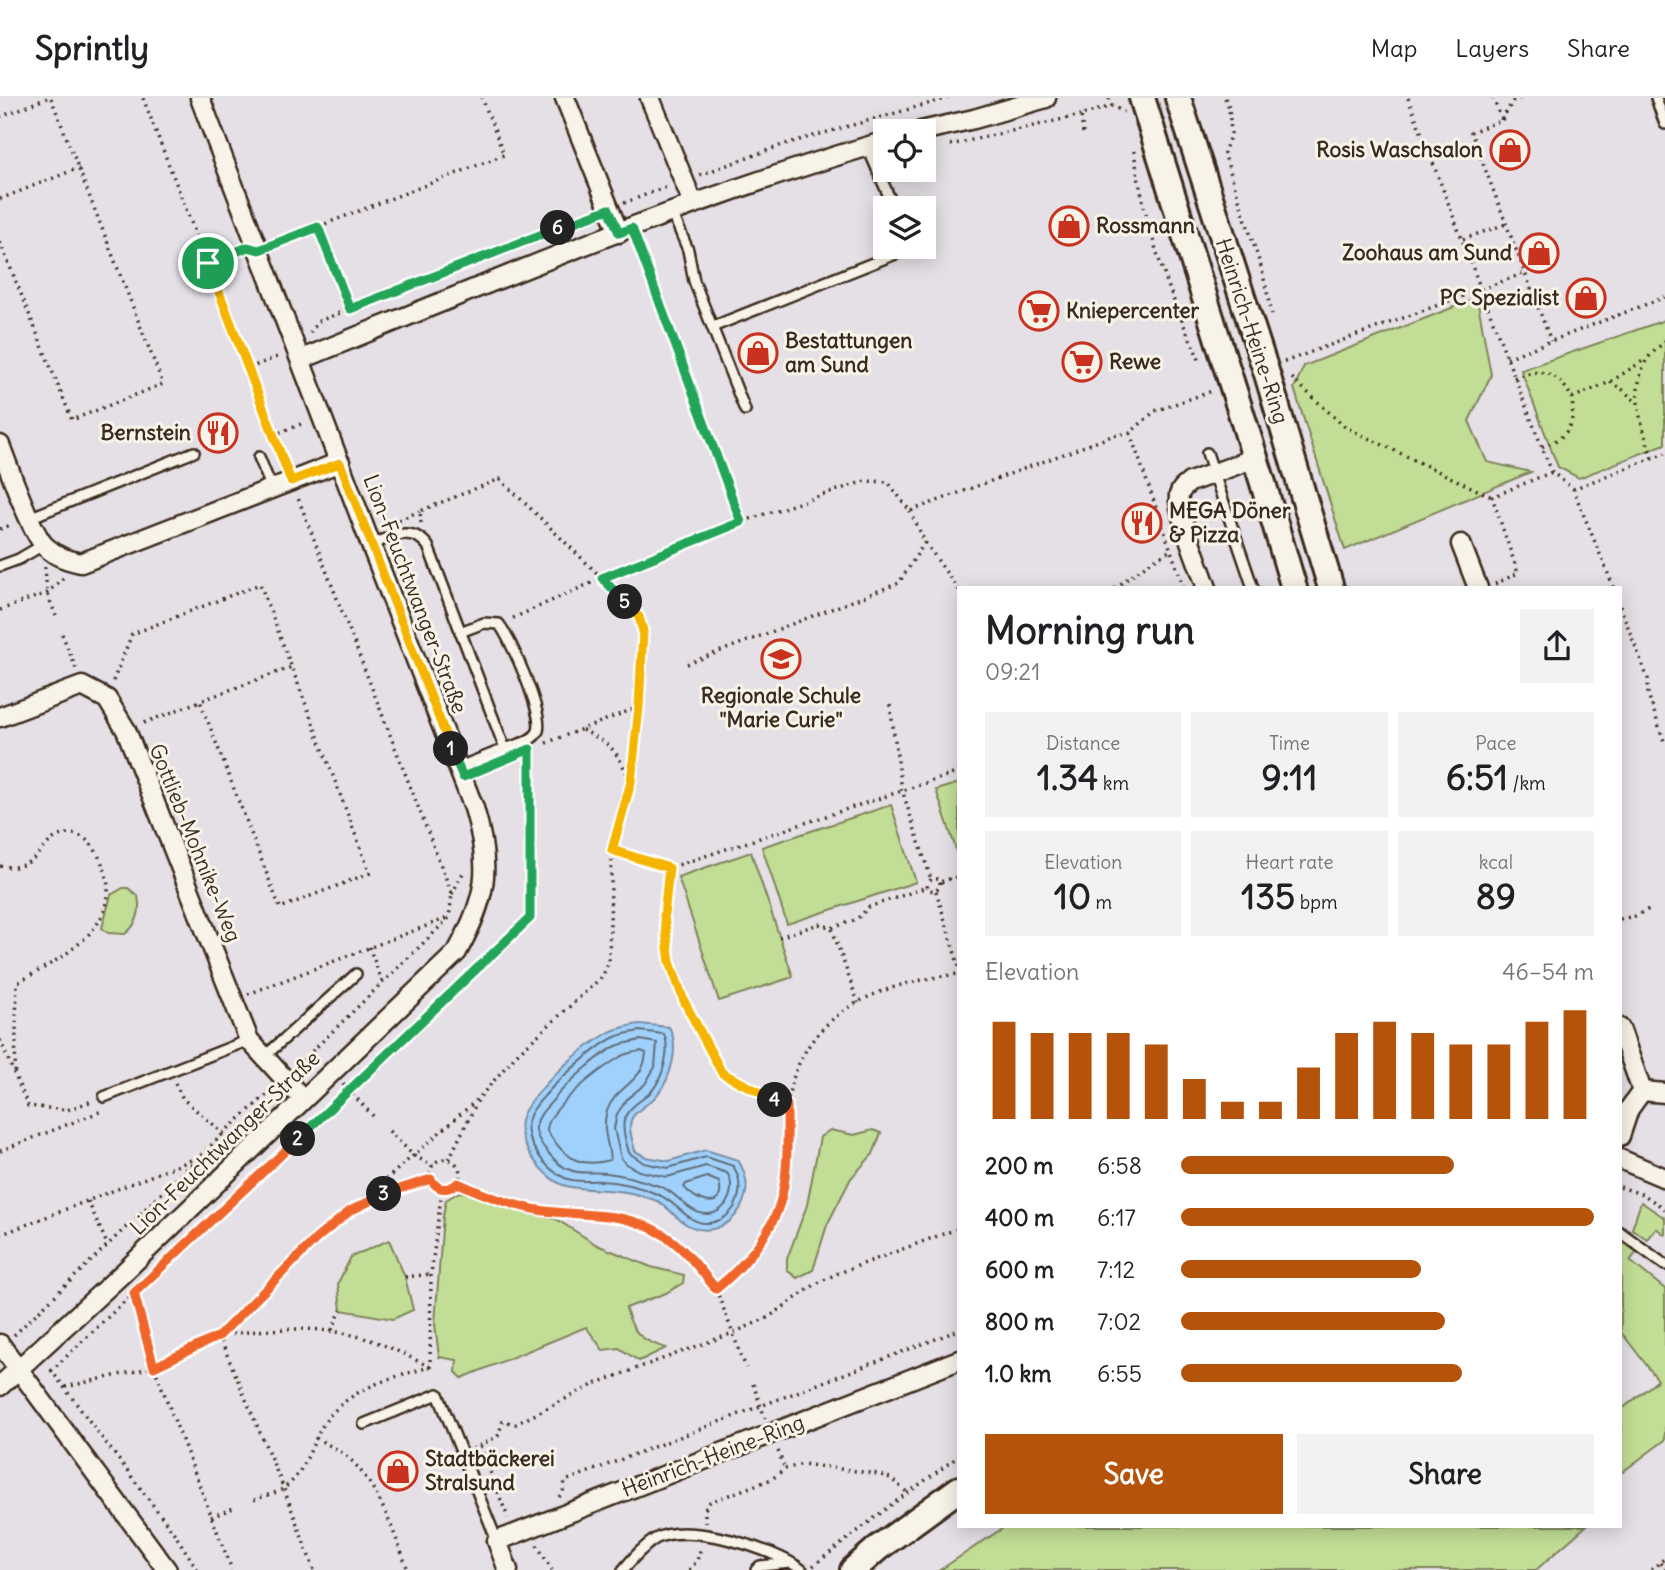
<!DOCTYPE html>
<meta charset="utf-8">
<style>
:root{--surface:#fff;--page:#f2f2f2;--text:#202124;--muted:#757577;--line:#e0e0e0;--accent:#b45309}
body{margin:0;font-family:Delius,sans-serif;background:var(--page);color:var(--text);height:100vh;display:flex;flex-direction:column;font-size:26px;white-space:nowrap}
*{box-sizing:border-box;margin:0}
p{font-size:23px;color:var(--muted)}
.icon{flex:none;width:38px;height:38px;fill:none;stroke:currentColor;stroke-width:2;stroke-linecap:round;stroke-linejoin:round}
.map{position:relative;flex:1;overflow:hidden}
.side{position:absolute;left:957px;top:488px;width:665px;height:942px;display:flex;flex-direction:column;background:var(--surface);border-radius:0px;box-shadow:0 4px 18px #0003}
.side>*{flex:none}
.controls{position:absolute;left:873px;top:21px;display:grid;gap:14px}
.controls a{display:grid;place-items:center;width:63px;height:63px;border-radius:0px;background:var(--surface);box-shadow:0 4px 18px #0003;font-size:35px}
.pin{position:absolute;display:grid;place-items:center;width:60px;height:60px;color:#fff;margin:-30px;border:4px solid #fff;border-radius:50%;box-shadow:0 2px 7px #0007}
.km{position:absolute;width:35px;height:35px;margin:-18px;border-radius:50%;background:#222;color:#fff;font-size:19px;line-height:35px;text-align:center}
.round{display:grid;place-items:center;flex:none;width:74px;height:74px;border-radius:0px;background:var(--page)}
.overview{display:flex;align-items:center;justify-content:space-between;height:119px;padding:0 28px}
h1{font-size:38px;font-weight:700;line-height:52px}
.metrics{display:grid;grid-template-columns:repeat(3,1fr);gap:10px;height:119px;padding:7px 28px}
.metrics div{display:grid;align-content:center;border-radius:0px;background:var(--page);text-align:center}
.metrics b{font-size:35px;font-weight:700}
.metrics small{font-size:19px;font-weight:400}
.metrics p{font-size:19px}
.chart{height:196px;padding:14px 28px}
.chart p{display:flex;justify-content:space-between}
.chart svg{width:100%;height:126px;margin-top:7px;stroke:var(--accent);stroke-width:6}
.primary-button{display:flex;gap:14px;margin-top:auto;padding:14px 28px}
.primary-button a{flex:1;height:80px;border-radius:0px;background:var(--accent);color:#fff;font-size:28px;font-weight:700;line-height:80px;text-align:center}
.primary-button a+a{background:var(--page);color:var(--text)}
ul{padding:0 28px;list-style:none;font-size:23px}
li{display:grid;grid-template-columns:112px 84px 1fr;align-items:center;height:52px}
li i{height:18px;border-radius:9px;background:var(--accent)}
header{display:flex;align-items:center;gap:42px;box-sizing:border-box;height:98px;padding:0 35px;background:var(--surface);border-bottom:2px solid var(--line)}
header strong{font-size:33px}
nav{display:flex;gap:38px;margin-inline-start:auto;font-size:24px}
.map>svg:first-child{display:block}
.green{fill:#c2de96;stroke:#7e845a;stroke-width:2}
.water{fill:#9fd1fc;stroke:#778ea3;stroke-width:2}
.lines{fill:none;stroke-linecap:round;stroke-linejoin:round}
.shore{stroke:#636d77;stroke-width:2}
.lane-casing{stroke:#3b2a1e;stroke-width:14}
.street-casing{stroke:#3b2a1e;stroke-width:23}
.secondary-casing{stroke:#3b2a1e;stroke-width:30}
.path{stroke:#3b2a1e;stroke-width:3.5;stroke-dasharray:2 5;stroke-linecap:butt}
.lane{stroke:#f7f3e8;stroke-width:9}
.street{stroke:#f7f3e8;stroke-width:18}
.secondary{stroke:#f7f3e8;stroke-width:24}
.split-1-casing{stroke:#fff;stroke-width:14}
.split-2-casing{stroke:#fff;stroke-width:14}
.split-3-casing{stroke:#fff;stroke-width:14}
.split-4-casing{stroke:#fff;stroke-width:14}
.split-5-casing{stroke:#fff;stroke-width:14}
.split-6-casing{stroke:#fff;stroke-width:14}
.split-7-casing{stroke:#fff;stroke-width:14}
.split-1{stroke:#f5b400;stroke-width:9}
.split-2{stroke:#22a559;stroke-width:9}
.split-3{stroke:#f0652b;stroke-width:9}
.split-4{stroke:#f0652b;stroke-width:9}
.split-5{stroke:#f5b400;stroke-width:9}
.split-6{stroke:#22a559;stroke-width:9}
.split-7{stroke:#22a559;stroke-width:9}
.labels{text-anchor:middle;stroke-width:6;stroke-linejoin:round;paint-order:stroke}
.poi-label{font-size:21px;font-weight:bold;fill:#3b2a1e;stroke:#f7f3e8;text-anchor:start}
.street-label{font-size:21px;fill:#3b2a1e;stroke:#f7f3e8}
</style>
<header>
<strong>Sprintly</strong>
<nav><a>Map</a><a>Layers</a><a>Share</a></nav>
</header>
<div class="map">
<svg width="1665" height="1472" viewBox="0 0 1665 1472">
<rect width="100%" height="100%" fill="#e5dfe6"/>
<filter id="ink" filterUnits="userSpaceOnUse"><feTurbulence type="fractalNoise" baseFrequency=".0143" numOctaves="2"/><feDisplacementMap in="SourceGraphic" scale="14" xChannelSelector="R" yChannelSelector="G"/><feConvolveMatrix kernelMatrix="1 2 1 2 8 2 1 2 1" color-interpolation-filters="sRGB"/></filter>
<g filter="url(#ink)">
<path class="green" d="M 1477,200 L 1491,277 L 1469,323 L 1487,364 L 1531,374 L 1345,452 L 1294,290 L 1304,268 Z
M 1665,222 L 1665,346 L 1579,380 L 1558,369 L 1521,272 Z
M 959,685 L 959,760 L 936,692 Z
M 891,707 L 916,784 L 787,826 L 762,749 Z
M 751,754 L 793,879 L 719,903 L 678,779 Z
M 123,790 L 128,790 L 138,798 C 141,813 138,826 125,836 L 108,835 L 102,830 L 111,797 Z
M 830,1032 L 854,1037 L 873,1032 L 881,1035 L 873,1056 L 851,1080 L 827,1127 L 813,1172 L 797,1180 L 787,1172 L 787,1161 L 807,1107 L 820,1039 Z
M 459,1094 L 471,1095 L 527,1115 L 556,1121 L 597,1147 L 651,1169 L 684,1177 L 683,1185 L 666,1195 L 626,1210 C 632,1235 642,1243 666,1250 L 639,1263 L 619,1250 L 603,1252 L 586,1229 L 462,1280 L 456,1274 L 457,1262 L 439,1259 L 435,1226 L 443,1118 L 446,1102 Z
M 1641,1104 L 1665,1120 L 1665,1137 L 1656,1130 L 1647,1141 L 1632,1131 Z
M 1621,1134 L 1641,1148 L 1630,1163 L 1665,1191 L 1665,1342 L 1621,1375 L 1621,1312 L 1658,1282 L 1621,1234 Z
M 389,1142 L 405,1179 L 413,1212 L 393,1221 L 341,1212 L 338,1185 L 351,1159 Z
M 1006,1428 L 1586,1428 L 1536,1472 L 940,1472 Z"/>
<path class="water" d="M 639,926 L 669,929 C 680,948 671,981 657,997 C 650,1006 638,1010 632,1020 C 627,1030 633,1043 635,1053 L 646,1059 L 669,1063 L 706,1052 L 738,1062 C 748,1079 750,1093 740,1111 C 729,1130 706,1138 686,1126 C 675,1120 668,1108 657,1103 C 649,1100 640,1097 631,1095 C 610,1090 580,1093 563,1087 C 542,1079 514,1042 522,1019 C 525,1009 533,1001 540,993 C 558,971 584,949 608,935 C 617,930 629,928 639,926 Z"/>
<g class="lines">
<path class="shore" d="M 639,933 L 664,936 C 671,952 663,980 651,994 C 643,1002 632,1006 626,1017 C 620,1028 626,1043 629,1055 L 644,1065 L 668,1070 L 706,1059 L 733,1068 C 747,1089 738,1121 709,1125 C 688,1127 677,1104 659,1097 C 642,1089 621,1084 602,1083 C 590,1082 576,1085 565,1080 C 546,1072 521,1041 529,1020 C 532,1010 541,1002 548,994 C 559,981 597,948 613,940 C 621,936 631,935 639,933 Z
M 640,942 L 657,945 L 655,969 L 645,986 L 627,1001 L 617,1016 L 614,1031 L 621,1060 L 626,1066 L 639,1073 L 667,1079 L 706,1068 L 727,1075 C 737,1089 728,1114 709,1116 C 689,1118 677,1093 659,1088 C 642,1082 625,1077 607,1075 C 595,1073 582,1077 570,1072 C 557,1068 534,1042 536,1028 C 538,1017 547,1009 554,1001 C 565,987 603,953 619,947 C 626,945 633,944 640,942 Z
M 641,953 L 646,955 C 644,985 615,988 607,1013 C 601,1031 609,1045 610,1062 C 578,1071 563,1058 547,1033 C 546,1011 602,970 620,959 C 626,955 634,954 641,953 Z
M 707,1079 L 719,1084 C 727,1114 696,1105 684,1089 L 686,1086 Z"/>
<g class="lane-casing">
<path id="lane" d="M 1656,0 L 1665,26
M 867,48 L 894,110
M 672,114 L 688,152 L 694,183 L 745,312
M 712,229 L 898,155 L 905,149
M 1207,355 L 1253,490
M 259,359 L 272,391
M 29,420 L 194,354
M 371,447 C 392,438 412,427 428,448 L 505,651 L 459,669
M 0,468 L 19,461 L 43,447
M 460,534 L 484,525 L 499,526 C 511,541 544,616 538,633 C 533,644 515,647 505,651
M 264,959 L 356,876
M 104,999 L 249,942
M 1620,1134 L 1665,1167
M 364,1326 L 438,1296 L 497,1443
M 623,1472 C 632,1461 643,1449 655,1441 C 687,1423 775,1451 802,1472
M 756,1472 L 760,1468 L 791,1465"/>
</g>
<g class="street-casing">
<path id="street" d="M 565,0 L 619,135
M 650,0 L 693,105
M 921,33 L 974,21 L 1046,0
M 302,261 C 494,183 686,101 886,43
M 0,347 C 8,368 32,437 46,449 C 57,459 67,462 81,465 L 340,364
M 1461,446 L 1478,490
M 1207,490 C 1201,472 1176,412 1179,397 C 1181,390 1185,388 1190,384 L 1255,360
M 0,619 L 82,588 L 107,601 L 126,632 L 249,942 L 303,1001
M 1620,930 L 1642,993 L 1665,995
M 1620,1038 L 1629,1011 L 1642,993
M 1620,1061 L 1665,1080
M 0,1246 L 167,1472
M 0,1288 L 123,1175 L 457,854 C 487,799 492,770 474,710 L 371,447 L 200,0
M 508,1472 L 497,1443 L 959,1262"/>
</g>
<g class="secondary-casing">
<path id="secondary" d="M 1142,0 L 1263,385 L 1294,490
M 1178,0 L 1267,276 L 1331,490
M 853,1472 L 878,1450 L 959,1391"/>
</g>
<path class="path" d="M 143,0 L 285,367
M 1109,0 L 1112,8
M 1225,0 L 1229,9 L 1231,35 L 1224,55 L 1262,172 L 1272,216
M 1408,0 C 1456,124 1502,250 1552,374 L 1573,391 L 1614,490
M 1493,0 L 1502,22 L 1471,34 L 1551,243
M 0,19 L 47,0
M 1502,22 L 1513,3 L 1521,0
M 1083,35 L 1081,17 L 1112,8 L 1124,14
M 950,47 L 1081,17
M 1134,53 C 1144,127 1169,198 1201,265
M 700,77 L 785,46 L 949,0
M 0,101 L 79,70
M 624,105 L 666,89
M 318,129 L 350,211
M 1463,141 L 1506,126
M 0,144 L 72,322 L 163,286 L 51,0
M 638,145 L 741,423
M 273,146 L 504,57 L 482,0
M 208,165 L 239,152
M 310,235 L 319,223 L 594,116
M 1507,260 L 1665,199
M 1284,264 L 1525,175
M 249,270 L 280,258
M 1292,280 L 1345,329 L 1492,399
M 1514,280 C 1542,269 1557,273 1572,300 L 1610,284 L 1646,261
M 1610,284 L 1623,292 L 1636,304
M 1130,335 L 1184,490
M 273,337 L 304,325
M 1542,349 C 1568,339 1575,328 1572,300
M 1652,360 C 1642,326 1629,297 1646,263 C 1650,256 1659,249 1665,243
M 1573,391 L 1665,355
M 910,413 L 925,444 L 959,493
M 399,422 L 420,413
M 421,425 L 420,413 L 500,381 L 602,480 L 511,521
M 0,431 L 11,427
M 45,469 L 47,495 L 56,518
M 1495,486 L 1518,475 L 1492,399 L 1552,374
M 1115,490 L 1149,465 L 1171,452
M 1620,508 L 1648,581 L 1648,596 L 1665,646
M 0,512 L 47,495 L 63,480
M 62,536 L 77,573
M 687,566 L 899,485 L 925,444
M 113,583 L 132,536 L 260,486 L 370,775 L 280,810 L 200,603 L 292,569
M 890,607 L 902,692 L 931,781
M 144,625 L 200,603
M 582,632 C 610,645 617,652 629,681
M 546,645 L 639,609
M 612,752 L 669,770 L 959,674
M 0,768 C 41,776 39,737 69,736 C 83,735 92,746 98,757 C 134,824 65,858 17,885 L 15,978
M 669,770 L 664,819 L 670,864 L 684,903 L 722,975 L 786,1007
M 940,784 L 940,788 L 936,793 L 929,792 L 927,789 L 931,781 L 938,781 L 940,784 L 959,778
M 936,793 L 959,869
M 452,796 L 464,773
M 1620,821 L 1635,818 L 1651,810
M 832,831 L 858,905
M 779,839 L 819,826 L 832,830 L 857,821 L 869,809 L 927,789
M 369,849 L 382,883
M 248,896 L 447,820
M 0,942 L 28,1008 L 67,1012 L 92,1003
M 297,968 L 449,820 L 452,796 L 298,400
M 175,985 L 183,1001 L 223,1035 L 271,993
M 343,986 L 375,1020
M 389,1033 L 413,1057 L 433,1068
M 0,1053 L 102,1013
M 449,1061 L 478,1002
M430 1076a15 15 0 1 1 30 0a15 15 0 1 1-30 0Z
M 458,1085 C 484,1097 516,1109 545,1113 C 590,1119 622,1112 664,1137 C 685,1150 701,1173 716,1191 C 742,1170 769,1139 780,1107 C 787,1085 787,1060 787,1038 C 787,1027 785,1016 787,1006 C 802,914 876,886 959,876
M 1620,1089 L 1644,1097 L 1665,1111
M 88,1103 L 107,1146
M 355,1111 L 392,1092 L 431,1081
M 0,1137 L 194,1061
M 405,1179 L 431,1176
M 716,1191 L 746,1270
M 134,1195 L 154,1269 L 232,1472
M 332,1232 L 341,1212
M 14,1237 L 223,1036
M 51,1272 L 174,1435 L 198,1472
M 51,1273 L 530,820 L 530,655
M 753,1286 L 765,1320
M 65,1289 L 154,1269 L 219,1238 L 317,1140 L 350,1113 L 479,1000 L 515,958 L 602,879 L 609,863 L 612,752 L 631,684 L 639,609 L 643,533 L 639,519 L 602,480 L 741,424 L 865,383 L 888,384 L 910,413 L 1112,338 L 1130,335 L 1155,313 L 1212,293
M 316,1340 C 326,1346 340,1352 349,1360 C 380,1390 393,1433 408,1472
M 480,1348 L 508,1420
M 473,1351 L 498,1338 L 503,1323 L 516,1326 L 597,1285 L 733,1235 L 769,1219 L 816,1186 L 836,1176 L 959,1130
M 778,1353 L 785,1371
M 559,1399 L 563,1394 L 565,1383 L 959,1232
M 254,1402 C 263,1398 276,1396 284,1390 C 309,1373 312,1335 333,1314 C 360,1287 394,1279 430,1269 L 431,1176 L 442,1091
M 211,1419 L 236,1409
M 705,1425 L 705,1411 L 710,1404 L 772,1381 L 785,1371 L 803,1366 L 878,1376 L 890,1380 L 908,1395
M 537,1447 L 552,1472
M 1660,1465 L 1665,1471
M 813,1468 L 891,1407 L 959,1358
M 314,1472 L 284,1391 L 219,1238 C 266,1231 313,1226 360,1239 C 384,1245 407,1258 430,1269
M 689,1472 L 697,1463 L 701,1449
M 1651,1472 L 1665,1460"/>
<use href="#lane" class="lane"/>
<use href="#street" class="street"/>
<use href="#secondary" class="secondary"/>
</g>
</g>
<g class="lines" filter="url(#ink)">
<g class="split-1-casing">
<path id="split-1" d="M 208,165 L 291,383 L 340,365 L 451,651"/>
</g>
<g class="split-2-casing">
<path id="split-2" d="M 298,1041 L 530,820 L 530,651 L 463,679 L 451,651"/>
</g>
<g class="split-3-casing">
<path id="split-3" d="M 298,1041 L 134,1195 L 154,1269 L 219,1238 L 317,1140 L 350,1113 L 384,1096"/>
</g>
<g class="split-4-casing">
<path id="split-4" d="M 384,1096 L 431,1081 C 437,1093 448,1093 458,1085 C 484,1097 516,1109 545,1113 C 590,1119 623,1112 664,1137 C 685,1150 701,1173 716,1191 C 742,1170 770,1138 780,1105 C 789,1074 787,1039 787,1007 L 775,1002"/>
</g>
<g class="split-5-casing">
<path id="split-5" d="M 625,504 L 639,519 L 643,533 L 639,609 L 631,684 L 612,752 L 669,770 L 664,818 L 670,864 L 684,903 L 722,975 L 775,1002"/>
</g>
<g class="split-6-casing">
<path id="split-6" d="M 558,130 L 609,111 L 619,135 L 632,130 L 741,424 L 602,480 L 625,504"/>
</g>
<g class="split-7-casing">
<path id="split-7" d="M 208,165 L 248,149 L 259,152 L 318,129 L 350,211 L 558,130"/>
</g>
<use href="#split-1" class="split-1"/>
<use href="#split-2" class="split-2"/>
<use href="#split-3" class="split-3"/>
<use href="#split-4" class="split-4"/>
<use href="#split-5" class="split-5"/>
<use href="#split-6" class="split-6"/>
<use href="#split-7" class="split-7"/>
</g>
<defs>
<g id="shop-ring" transform="scale(2.0125)"><circle r="9.5" fill="#f7f3e8" stroke="#c8321e" stroke-width="1.5"/><path d="M-5-2.5h2.3a2.7 3.5 0 0 1 5.4 0H5L5.5 6h-11ZM-1.5-2.5h3a1.5 2.3 0 0 0-3 0Z" fill="#c8321e"/></g>
<g id="supermarket-ring" transform="scale(2.0125)"><circle r="9.5" fill="#f7f3e8" stroke="#c8321e" stroke-width="1.5"/><path d="M-6-5.5h2.5l.6 2H6L4.5 2H-2.5L-4.4-4H-6ZM-1.5 3.2a1.3 1.3 0 1 0 .1 0ZM3 3.2a1.3 1.3 0 1 0 .1 0Z" fill="#c8321e"/></g>
<g id="restaurant-ring" transform="scale(2.0125)"><circle r="9.5" fill="#f7f3e8" stroke="#c8321e" stroke-width="1.5"/><path d="M-5-6h1v4h1v-4h1v4h1v-4h1v5L-1.5 .5V6h-2V.5L-5-1ZM5-6V6H3V1.5H1.5Q1.5-4 5-6Z" fill="#c8321e"/></g>
<g id="school-ring" transform="scale(2.0125)"><circle r="9.5" fill="#f7f3e8" stroke="#c8321e" stroke-width="1.5"/><path d="M0-5L7-2L0 1L-7-2ZM-4 1L0 2.5L4 1V4Q0 6-4 4Z" fill="#c8321e"/></g>
</defs>
<g fill-rule="evenodd">
<use href="#shop-ring" x="1510" y="52"/>
<use href="#shop-ring" x="1069" y="128"/>
<use href="#shop-ring" x="1539" y="155"/>
<use href="#shop-ring" x="1586" y="200"/>
<use href="#supermarket-ring" x="1039" y="213"/>
<use href="#shop-ring" x="758" y="255"/>
<use href="#supermarket-ring" x="1082" y="264"/>
<use href="#restaurant-ring" x="218" y="335"/>
<use href="#restaurant-ring" x="1142" y="425"/>
<use href="#school-ring" x="781" y="561"/>
<use href="#shop-ring" x="398" y="1373"/>
</g>
<g class="labels">
<g class="poi-label">
<text x="1483" y="59" text-anchor="end">Rosis Waschsalon</text>
<text x="1096" y="135">Rossmann</text>
<text x="1512" y="162" text-anchor="end">Zoohaus am Sund</text>
<text x="1559" y="207" text-anchor="end">PC Spezialist</text>
<text x="1066" y="220">Kniepercenter</text>
<text x="785" y="250">Bestattungen<tspan x="785" dy="24">am Sund</tspan></text>
<text x="1109" y="271">Rewe</text>
<text x="191" y="342" text-anchor="end">Bernstein</text>
<text x="1169" y="420">MEGA Döner<tspan x="1169" dy="24">&amp; Pizza</tspan></text>
<text x="781" y="605" text-anchor="middle">Regionale Schule<tspan x="781" dy="24">"Marie Curie"</tspan></text>
<text x="425" y="1368">Stadtbäckerei<tspan x="425" dy="24">Stralsund</tspan></text>
</g>
<g class="street-label">
<text transform="translate(1252 233) rotate(72)" y="7">Heinrich-Heine-Ring</text>
<text transform="translate(415 496) rotate(69)" y="7">Lion-Feuchtwanger-Straße</text>
<text transform="translate(195 745) rotate(68)" y="7">Gottlieb-Mohnike-Weg</text>
<text transform="translate(225 1045) rotate(-44)" y="7">Lion-Feuchtwanger-Straße</text>
<text transform="translate(713 1358) rotate(-21)" y="7">Heinrich-Heine-Ring</text>
</g>
</g>
</svg>
<div class="controls">
<a><svg class="icon" aria-label="locate" viewBox="0 0 24 24"><circle cx="12" cy="12" r="6"/><path d="M12 2v4M12 18v4M2 12h4M18 12h4"/></svg></a>
<a><svg class="icon" aria-label="layers" viewBox="0 0 24 24"><path d="M12 4l9 5-9 5-9-5zM3 14l9 5 9-5"/></svg></a>
</div>
<div class="pin" style="left:208px;top:165px;background:#1e9e55"><svg class="icon" aria-label="arrive" viewBox="0 0 24 24"><path d="M6 21V4h12l-3 4 3 4H6"/></svg></div>
<b class="km" style="left:451px;top:651px">1</b>
<b class="km" style="left:298px;top:1041px">2</b>
<b class="km" style="left:384px;top:1096px">3</b>
<b class="km" style="left:775px;top:1002px">4</b>
<b class="km" style="left:625px;top:504px">5</b>
<b class="km" style="left:558px;top:130px">6</b>
<section class="side">
<div class="overview"><div><h1>Morning run</h1><p>09:21</p></div><a class="round"><svg class="icon" aria-label="share" viewBox="0 0 24 24"><path d="M12 15V3M7 8l5-5 5 5M5 13v7h14v-7"/></svg></a></div>
<div class="metrics">
<div><p>Distance</p><b>1.34<small> km</small></b></div>
<div><p>Time</p><b>9:11</b></div>
<div><p>Pace</p><b>6:51<small> /km</small></b></div>
</div>
<div class="metrics">
<div><p>Elevation</p><b>10<small> m</small></b></div>
<div><p>Heart rate</p><b>135<small> bpm</small></b></div>
<div><p>kcal</p><b>89</b></div>
</div>
<div class="chart"><p><span>Elevation</span>46–54 m</p>
<svg viewBox="0 0 160 44" preserveAspectRatio="none"><path d="M5 44V10M15 44V14M25 44V14M35 44V14M45 44V18M55 44V30M65 44V38M75 44V38M85 44V26M95 44V14M105 44V10M115 44V14M125 44V18M135 44V18M145 44V10M155 44V6"/></svg>
</div>
<ul>
<li><b>200 m</b>6:58<i style="width:66%"></i></li>
<li><b>400 m</b>6:17<i style="width:100%"></i></li>
<li><b>600 m</b>7:12<i style="width:58%"></i></li>
<li><b>800 m</b>7:02<i style="width:64%"></i></li>
<li><b>1.0 km</b>6:55<i style="width:68%"></i></li>
</ul>
<div class="primary-button"><a>Save</a><a>Share</a></div>
</section>
</div>
